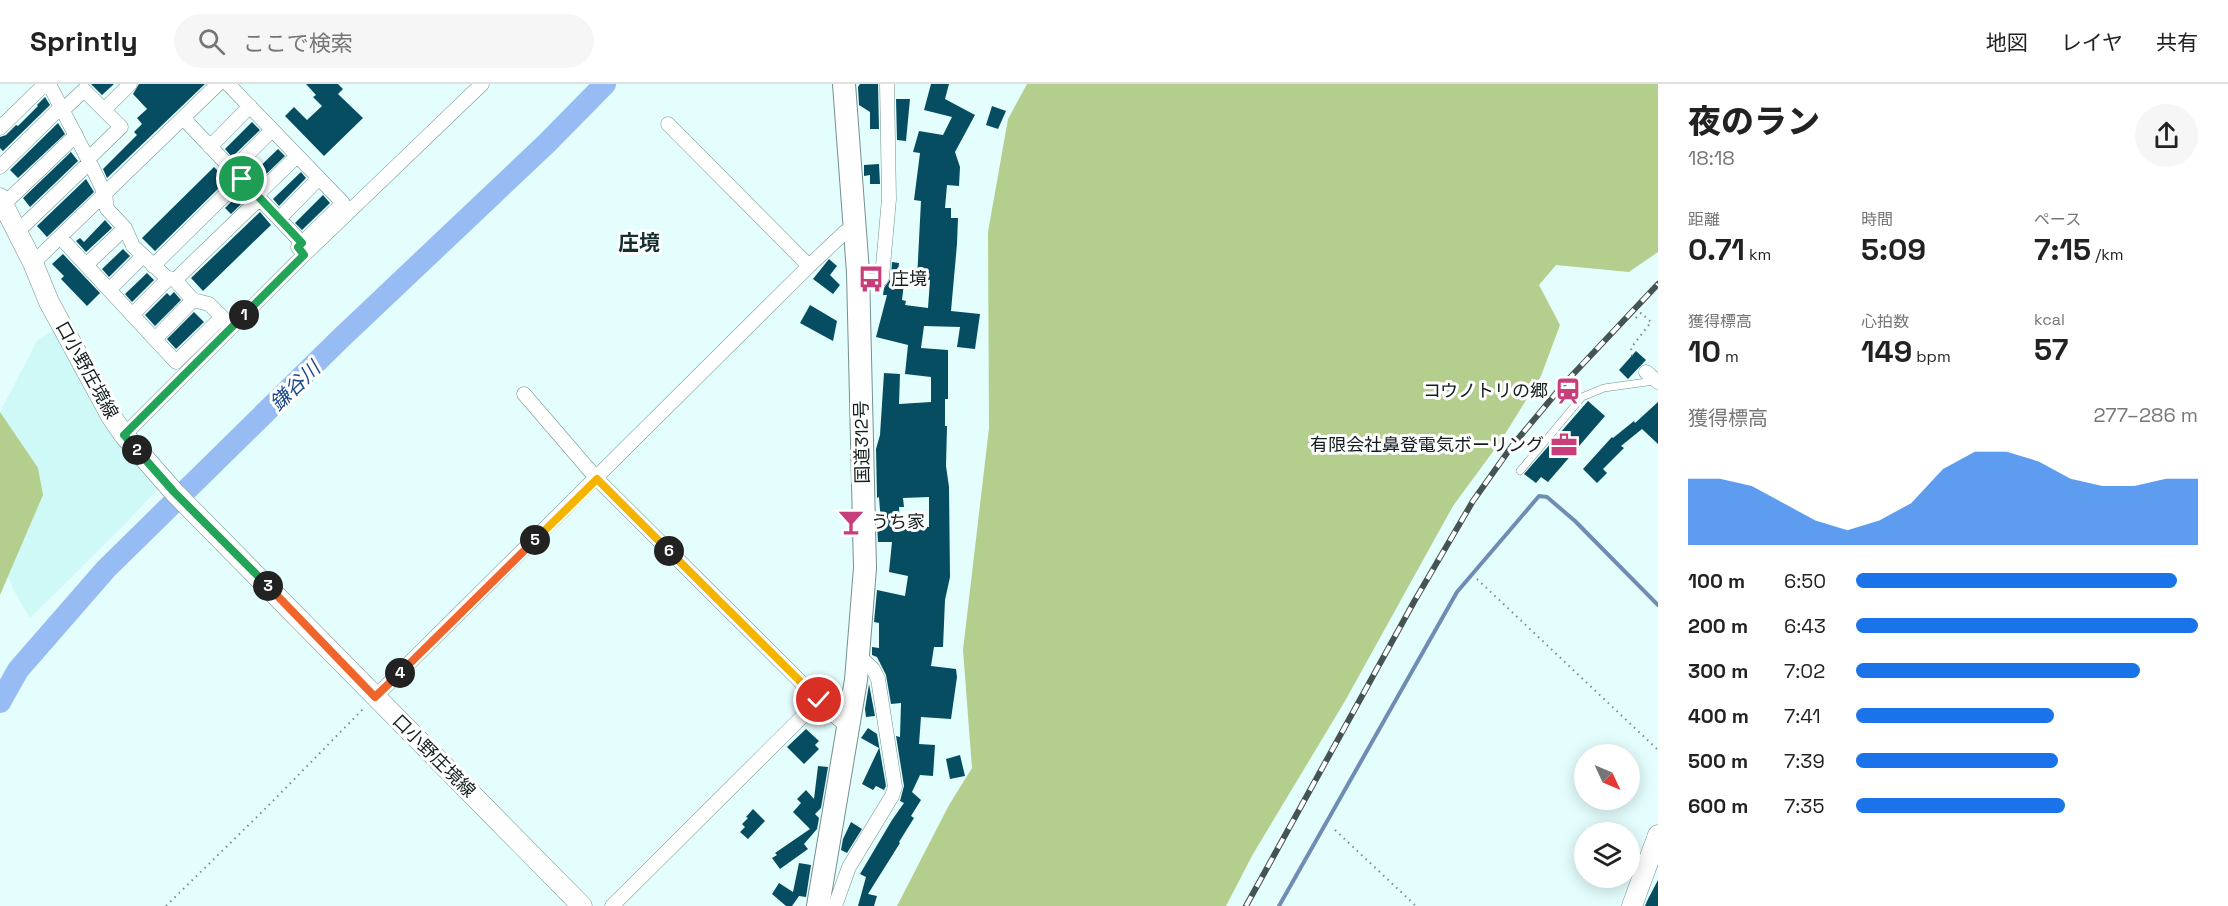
<!DOCTYPE html>
<html lang="ja">
<meta charset="utf-8">
<style>
:root{--surface:#fff;--page:#f6f6f6;--text:#222;--muted:#767676;--line:#e0e0e0;--accent:#1a73e8}
body{margin:0;font-family:"Space Grotesk","Noto Sans JP",sans-serif;background:var(--page);color:var(--text);height:100vh;display:flex;flex-direction:column;font-size:22px;white-space:nowrap}
*{box-sizing:border-box;margin:0}
p{font-size:20px;color:var(--muted)}
.icon{flex:none;width:33px;height:33px;fill:none;stroke:currentColor;stroke-width:2;stroke-linecap:round;stroke-linejoin:round}
.map{position:relative;flex:1;overflow:hidden}
.details{display:flex;flex-direction:column;background:var(--surface);width:570px}
.details>*{flex:none}
.needle{width:39px;rotate:134deg}
.fabs{position:absolute;left:1574px;top:660px;display:grid;gap:12px}
.fabs a{display:grid;place-items:center;width:66px;height:66px;border-radius:50%;background:var(--surface);box-shadow:0 3px 15px #0003;font-size:30px}
.pin{position:absolute;display:grid;place-items:center;width:51px;height:51px;color:#fff;margin:-26px;border:3px solid #fff;border-radius:50%;box-shadow:0 2px 6px #0007}
.km{position:absolute;width:30px;height:30px;margin:-15px;border-radius:50%;background:#222;color:#fff;font-size:16px;line-height:30px;text-align:center}
.round{display:grid;place-items:center;flex:none;width:63px;height:63px;border-radius:32px;background:var(--page)}
.headline{display:flex;align-items:center;justify-content:space-between;height:102px;padding:0 30px}
h1{font-size:33px;font-weight:800;line-height:45px}
.metrics{display:grid;grid-template-columns:repeat(3,1fr);gap:9px;height:102px;padding:6px 30px}
.metrics div{display:grid;align-content:center}
.metrics b{font-size:30px;font-weight:800}
.metrics small{font-size:16px;font-weight:400}
.metrics p{font-size:16px}
.chart{height:168px;padding:12px 30px}
.chart p{display:flex;justify-content:space-between}
.chart svg{width:100%;height:108px;margin-top:6px;fill:var(--accent);opacity:.7}
ul{padding:0 30px;list-style:none;font-size:20px}
li{display:grid;grid-template-columns:96px 72px 1fr;align-items:center;height:45px}
li i{height:15px;border-radius:8px;background:var(--accent)}
header{display:flex;align-items:center;gap:36px;box-sizing:border-box;height:84px;padding:0 30px;background:var(--surface);border-bottom:2px solid var(--line)}
header strong{font-size:28px}
nav{display:flex;gap:33px;margin-inline-start:auto;font-size:21px}
.search{width:420px;height:54px;background:var(--page);display:flex;align-items:center;gap:15px;box-sizing:border-box;padding:0 21px;border-radius:33px;color:var(--muted);font-size:22px}
main{display:flex;flex:1;min-height:0}
.map>svg:first-child{display:block}
.built{fill:#cff9f7}
.forest{fill:#b4ce8e}
.lines{fill:none;stroke-linecap:round;stroke-linejoin:round}
.stream{stroke:#6f8db4;stroke-width:4}
.river{stroke:#97bcf4;stroke-width:22}
.building{fill:#064d62;fill-rule:evenodd}
.service-casing{stroke:#73918f;stroke-width:8}
.minor-casing{stroke:#73918f;stroke-width:15}
.secondary-casing{stroke:#73918f;stroke-width:21}
.trunk-casing{stroke:#73918f;stroke-width:24}
.path{stroke:#788b8a;stroke-width:2;stroke-dasharray:1.5 4.5;stroke-linecap:butt}
.service{stroke:#fff;stroke-width:7}
.minor{stroke:#fff;stroke-width:14}
.secondary{stroke:#fff;stroke-width:20}
.trunk{stroke:#fff;stroke-width:22}
.rail-casing{stroke:#455453;stroke-width:6}
.rail{stroke:#fff;stroke-width:4;stroke-dasharray:11;stroke-linecap:butt}
.split-1-casing{stroke:#fff;stroke-width:12}
.split-2-casing{stroke:#fff;stroke-width:12}
.split-3-casing{stroke:#fff;stroke-width:12}
.split-4-casing{stroke:#fff;stroke-width:12}
.split-5-casing{stroke:#fff;stroke-width:12}
.split-6-casing{stroke:#fff;stroke-width:12}
.split-7-casing{stroke:#fff;stroke-width:12}
.split-1{stroke:#22a559;stroke-width:8}
.split-2{stroke:#22a559;stroke-width:8}
.split-3{stroke:#22a559;stroke-width:8}
.split-4{stroke:#f0652b;stroke-width:8}
.split-5{stroke:#f0652b;stroke-width:8}
.split-6{stroke:#f5b400;stroke-width:8}
.split-7{stroke:#f5b400;stroke-width:8}
.labels{text-anchor:middle;stroke-width:6;stroke-linejoin:round;paint-order:stroke}
.poi-label{font-size:18px;fill:#121e1d;stroke:#fff;text-anchor:start}
.street-label{font-size:18px;fill:#121e1d;stroke:#fff}
.water-label{font-size:20px;font-style:italic;fill:#1d4a8c;stroke:#fff}
.quarter-label{font-size:21px;font-weight:bold;fill:#132f2e;stroke:#fff}
</style>
<header>
<strong>Sprintly</strong>
<div class="search"><svg class="icon" aria-label="search" viewBox="0 0 24 24"><circle cx="10" cy="10" r="6"/><path d="M15 15l6 6"/></svg>ここで検索</div>
<nav><a>地図</a><a>レイヤ</a><a>共有</a></nav>
</header>
<main>
<div class="map">
<svg width="1658" height="822" viewBox="0 0 1658 822">
<rect width="100%" height="100%" fill="#e4fefd"/>
<path class="built" d="M 56,244 L 124,365 L 158,405 L 117,448 L 30,534 L 14,507 L 0,473 L 0,328 L 37,257 Z"/>
<path class="forest" d="M 1027,0 L 1658,0 L 1658,168 L 1629,188 L 1556,181 L 1539,201 L 1560,241 L 1541,292 L 1500,358 L 1453,422 L 1345,617 L 1253,770 L 1226,822 L 897,822 L 949,721 L 972,684 L 963,566 L 989,344 L 988,148 L 1008,35 Z
M 0,328 L 38,384 L 43,411 L 0,511 Z"/>
<g class="lines">
<path class="stream" d="M 1279,822 L 1457,508 L 1539,412 L 1547,413 L 1575,437 L 1658,521"/>
<path class="river" d="M 0,618 L 18,586 L 106,485 L 340,255 L 547,59 L 605,0"/>
</g>
<path class="building" d="M 91,0 L 114,0 L 102,11 Z
M 139,0 L 205,0 L 107,94 L 103,85 L 137,51 L 134,48 L 142,40 L 137,34 L 147,25 L 133,10 Z
M 306,0 L 338,0 L 343,5 L 338,10 L 363,34 L 324,72 L 285,32 L 294,23 L 307,36 L 322,22 L 313,13 L 316,11 Z
M 860,0 L 878,0 L 879,45 L 870,45 L 870,28 L 859,21 L 858,3 Z
M 931,0 L 949,0 L 945,15 L 975,31 L 955,68 L 960,83 L 959,102 L 947,101 L 945,124 L 951,124 L 951,134 L 958,134 L 957,160 L 951,227 L 980,230 L 975,265 L 957,263 L 960,243 L 924,242 L 921,264 L 948,266 L 948,315 L 945,315 L 945,342 L 947,342 L 946,382 L 949,403 L 950,493 L 945,516 L 943,563 L 934,563 L 931,582 L 956,585 L 957,593 L 951,635 L 921,633 L 919,660 L 935,661 L 933,692 L 920,691 L 912,708 L 921,716 L 911,732 L 914,734 L 899,758 L 900,759 L 868,810 L 877,812 L 874,822 L 858,822 L 866,793 L 860,790 L 892,736 L 904,719 L 900,717 L 904,702 L 896,652 L 900,653 L 901,619 L 891,620 L 886,591 L 877,573 L 872,571 L 872,563 L 879,564 L 879,539 L 874,538 L 877,506 L 905,512 L 908,492 L 889,488 L 892,458 L 878,458 L 877,440 L 881,440 L 879,413 L 877,414 L 876,365 L 880,351 L 884,289 L 900,290 L 899,320 L 931,318 L 931,293 L 905,290 L 908,261 L 876,253 L 887,211 L 883,211 L 884,204 L 891,194 L 892,178 L 899,179 L 897,198 L 904,199 L 902,216 L 906,217 L 905,221 L 928,224 L 930,196 L 917,195 L 921,117 L 914,116 L 920,69 L 913,68 L 919,47 L 943,51 L 952,33 L 924,26 ZM 929,413 L 929,443 L 900,441 L 899,423 L 904,423 L 903,414 Z
M 45,13 L 50,21 L 3,67 L 0,64 L 0,53 L 6,51 L 16,41 L 18,42 L 38,22 L 37,21 Z
M 896,15 L 910,15 L 906,57 L 897,56 Z
M 992,22 L 1006,27 L 998,45 L 986,41 Z
M 252,38 L 260,46 L 232,73 L 225,65 Z
M 58,39 L 65,50 L 18,94 L 10,86 Z
M 278,65 L 285,72 L 257,99 L 250,92 Z
M 71,68 L 78,77 L 30,123 L 23,114 Z
M 879,80 L 880,100 L 870,100 L 870,91 L 864,92 L 864,81 Z
M 214,83 L 227,96 L 155,167 L 142,154 Z
M 301,88 L 306,94 L 279,122 L 273,115 Z
M 86,95 L 94,108 L 47,153 L 37,142 Z
M 323,111 L 330,119 L 302,146 L 295,139 Z
M 237,112 L 243,118 L 231,130 L 225,124 Z
M 260,128 L 271,141 L 203,207 L 191,194 Z
M 105,136 L 112,144 L 86,168 L 76,157 L 80,154 L 84,158 Z
M 123,165 L 130,172 L 109,193 L 102,185 Z
M 63,170 L 100,209 L 87,222 L 61,195 L 64,192 L 52,180 Z
M 829,175 L 837,182 L 830,191 L 840,201 L 833,210 L 813,195 Z
M 147,189 L 154,196 L 132,218 L 125,210 Z
M 174,208 L 181,216 L 155,242 L 145,231 L 167,209 L 170,212 Z
M 810,221 L 837,237 L 833,257 L 800,239 Z
M 194,228 L 204,238 L 176,265 L 167,255 Z
M 1636,267 L 1646,276 L 1628,295 L 1619,286 Z
M 1588,317 L 1605,332 L 1548,398 L 1541,393 L 1536,399 L 1524,390 Z
M 1658,318 L 1658,360 L 1642,345 L 1621,362 L 1624,364 L 1603,385 L 1607,389 L 1597,399 L 1583,385 L 1612,353 L 1613,354 L 1634,337 L 1635,339 Z
M 869,600 L 875,632 L 866,633 L 865,625 Z
M 826,601 L 841,604 L 838,617 L 831,616 L 824,609 Z
M 868,644 L 877,650 L 886,702 L 884,706 L 876,702 L 873,706 L 862,700 L 879,664 L 861,654 Z
M 806,645 L 819,657 L 815,661 L 819,665 L 804,680 L 787,663 Z
M 960,671 L 965,692 L 950,695 L 946,675 Z
M 818,682 L 828,683 L 821,724 L 815,730 L 819,734 L 817,745 L 804,760 L 808,765 L 780,785 L 772,774 L 777,771 L 775,769 L 810,745 L 793,728 L 801,719 L 797,715 L 806,706 L 814,715 Z
M 753,725 L 765,737 L 748,755 L 740,748 L 745,743 L 742,740 L 748,734 L 746,733 Z
M 851,738 L 862,745 L 847,769 L 841,766 L 843,755 Z
M 799,779 L 811,781 L 806,813 L 799,812 L 792,822 L 786,822 L 772,810 L 779,799 L 793,808 Z
M 1658,796 L 1658,822 L 1645,822 L 1647,817 Z"/>
<g class="lines">
<g class="service-casing">
<path id="service" d="M 1520,387 L 1582,313 L 1604,304 L 1654,297"/>
</g>
<g class="minor-casing">
<path id="minor" d="M 49,0 L 93,85 L 105,110 L 107,125 L 125,144 L 133,162 L 166,193 L 175,196 L 193,216 L 209,220 L 232,243
M 228,0 L 343,119 L 298,163 L 304,171
M 63,26 L 84,6 L 121,43 L 88,75
M 104,26 L 130,0
M 183,34 L 302,159
M 668,40 L 809,182
M 0,44 L 45,0
M 210,63 L 250,22
M 0,83 L 61,23
M 232,86 L 272,46
M 257,111 L 297,72
M 3,121 L 76,51
M 279,135 L 319,94
M 17,148 L 90,78
M 60,153 L 176,278 L 222,233
M 33,179 L 218,0
M 86,181 L 125,144
M 153,182 L 241,95
M 175,196 L 260,114
M 858,197 L 880,196 L 882,193 L 889,115 L 887,0
M 109,206 L 143,172
M 132,231 L 169,194
M 155,255 L 193,216
M 1646,288 L 1658,298
M 524,310 L 597,395 L 836,633 L 843,639 L 849,640
M 124,351 L 304,171 L 482,0
M 375,613 L 809,182 L 845,148 L 856,146
M 612,822 L 819,616
M 835,822 L 849,783 L 892,712 L 895,703 L 878,595 L 873,585 L 858,571"/>
</g>
<g class="secondary-casing">
<path id="secondary" d="M 0,114 L 33,179 L 49,218 L 111,332 L 124,351 L 174,408 L 582,822
M 1632,822 L 1658,751"/>
</g>
<g class="trunk-casing">
<path id="trunk" d="M 818,822 L 856,596 L 865,484 L 858,188 L 844,0"/>
</g>
<path class="path" d="M 1632,272 L 1631,264 L 1651,238 L 1641,229 L 1634,236
M 1477,495 L 1658,666
M 1335,746 L 1416,822
M 166,822 L 268,722 L 365,623"/>
<use href="#service" class="service"/>
<use href="#minor" class="minor"/>
<use href="#secondary" class="secondary"/>
<use href="#trunk" class="trunk"/>
<g class="rail-casing">
<path id="rail" d="M 1246,822 L 1415,516 L 1473,417 L 1512,362 L 1562,302 L 1658,200"/>
</g>
<use href="#rail" class="rail"/>
</g>
<g class="lines">
<g class="split-1-casing">
<path id="split-1" d="M 242,95 L 302,159 L 298,163 L 304,171 L 244,231"/>
</g>
<g class="split-2-casing">
<path id="split-2" d="M 137,366 L 124,351 L 244,231"/>
</g>
<g class="split-3-casing">
<path id="split-3" d="M 137,366 L 174,408 L 268,502"/>
</g>
<g class="split-4-casing">
<path id="split-4" d="M 268,502 L 375,613 L 400,589"/>
</g>
<g class="split-5-casing">
<path id="split-5" d="M 400,589 L 535,456"/>
</g>
<g class="split-6-casing">
<path id="split-6" d="M 535,456 L 597,395 L 669,467"/>
</g>
<g class="split-7-casing">
<path id="split-7" d="M 669,467 L 819,616"/>
</g>
<use href="#split-1" class="split-1"/>
<use href="#split-2" class="split-2"/>
<use href="#split-3" class="split-3"/>
<use href="#split-4" class="split-4"/>
<use href="#split-5" class="split-5"/>
<use href="#split-6" class="split-6"/>
<use href="#split-7" class="split-7"/>
</g>
<defs>
<g id="bus-bare" transform="scale(2.07)"><path d="M-5-6H5V4H4V6H2V4H-2V6H-4V4H-5ZM-3.5-4V0h7V-4ZM-3.5 1.2v1.5H-2V1.2ZM2 1.2v1.5H3.5V1.2Z" fill="#c73e7b" stroke="#fff" stroke-width="2.5" paint-order="stroke"/></g>
<g id="station-bare" transform="scale(2.07)"><path d="M-3-6H3Q5-6 5-4V2Q5 4 3 4L4.5 6H3L1.5 4h-3L-3 6H-4.5L-3 4Q-5 4-5 2V-4Q-5-6-3-6ZM-3.5-4v3h7v-3ZM-3.5 1v1.5H-2V1ZM2 1v1.5H3.5V1Z" fill="#c73e7b" stroke="#fff" stroke-width="2.5" paint-order="stroke"/></g>
<g id="office-bare" transform="scale(2.07)"><path d="M-6-3h4V-5.5h4V-3h4V5H-6ZM-1-4.5V-3h2v-1.5ZM-6 0V1H6V0Z" fill="#c73e7b" stroke="#fff" stroke-width="2.5" paint-order="stroke"/></g>
<g id="bar-bare" transform="scale(2.07)"><path d="M-6-5H6L.8 .8V4.5H3.5V6h-7V4.5H-.8V.8Z" fill="#c73e7b" stroke="#fff" stroke-width="2.5" paint-order="stroke"/></g>
</defs>
<g fill-rule="evenodd">
<use href="#bus-bare" x="871" y="195"/>
<use href="#station-bare" x="1568" y="307"/>
<use href="#office-bare" x="1564" y="361"/>
<use href="#bar-bare" x="851" y="438"/>
</g>
<g class="labels">
<g class="poi-label">
<text x="891" y="201">庄境</text>
<text x="1548" y="313" text-anchor="end">コウノトリの郷</text>
<text x="1544" y="367" text-anchor="end">有限会社鼻登電気ボーリング</text>
<text x="871" y="444">うち家</text>
</g>
<g class="street-label">
<text transform="translate(87 286) rotate(61)" y="6">口小野庄境線</text>
<text transform="translate(862 358) rotate(-91)" y="6">国道312号</text>
<text transform="translate(434 672) rotate(45)" y="6">口小野庄境線</text>
</g>
<g class="water-label">
<text transform="translate(295 302) rotate(-44)" y="7">鎌谷川</text>
</g>
<g class="quarter-label">
<text x="639" y="166">庄境</text>
</g>
</g>
</svg>
<div class="fabs">
<a><svg class="needle" viewBox="-14 -14 28 28"><path d="M0-13l5 13h-10z" fill="#e53935"/><path d="M0 13l5-13h-10z" fill="#767676"/></svg></a>
<a><svg class="icon" aria-label="layers" viewBox="0 0 24 24"><path d="M12 4l9 5-9 5-9-5zM3 14l9 5 9-5"/></svg></a>
</div>
<div class="pin" style="left:242px;top:95px;background:#1e9e55"><svg class="icon" aria-label="arrive" viewBox="0 0 24 24"><path d="M6 21V4h12l-3 4 3 4H6"/></svg></div>
<div class="pin" style="left:819px;top:616px;background:#d93025"><svg class="icon" aria-label="check" viewBox="0 0 24 24"><path d="M5 12l5 5 9-10"/></svg></div>
<b class="km" style="left:244px;top:231px">1</b>
<b class="km" style="left:137px;top:366px">2</b>
<b class="km" style="left:268px;top:502px">3</b>
<b class="km" style="left:400px;top:589px">4</b>
<b class="km" style="left:535px;top:456px">5</b>
<b class="km" style="left:669px;top:467px">6</b>
</div>
<section class="details">
<div class="headline"><div><h1>夜のラン</h1><p>18:18</p></div><a class="round"><svg class="icon" aria-label="share" viewBox="0 0 24 24"><path d="M12 15V3M7 8l5-5 5 5M5 13v7h14v-7"/></svg></a></div>
<div class="metrics">
<div><p>距離</p><b>0.71<small> km</small></b></div>
<div><p>時間</p><b>5:09</b></div>
<div><p>ペース</p><b>7:15<small> /km</small></b></div>
</div>
<div class="metrics">
<div><p>獲得標高</p><b>10<small> m</small></b></div>
<div><p>心拍数</p><b>149<small> bpm</small></b></div>
<div><p>kcal</p><b>57</b></div>
</div>
<div class="chart"><p><span>獲得標高</span>277–286 m</p>
<svg viewBox="0 0 160 44" preserveAspectRatio="none"><path d="M0 44V17L10 17L20 20L30 27L40 34L50 38L60 34L70 27L80 13L90 6L100 6L110 10L120 17L130 20L140 20L150 17L160 17V44z"/></svg>
</div>
<ul>
<li><b>100 m</b>6:50<i style="width:94%"></i></li>
<li><b>200 m</b>6:43<i style="width:100%"></i></li>
<li><b>300 m</b>7:02<i style="width:83%"></i></li>
<li><b>400 m</b>7:41<i style="width:58%"></i></li>
<li><b>500 m</b>7:39<i style="width:59%"></i></li>
<li><b>600 m</b>7:35<i style="width:61%"></i></li>
</ul>
</section>
</main>
